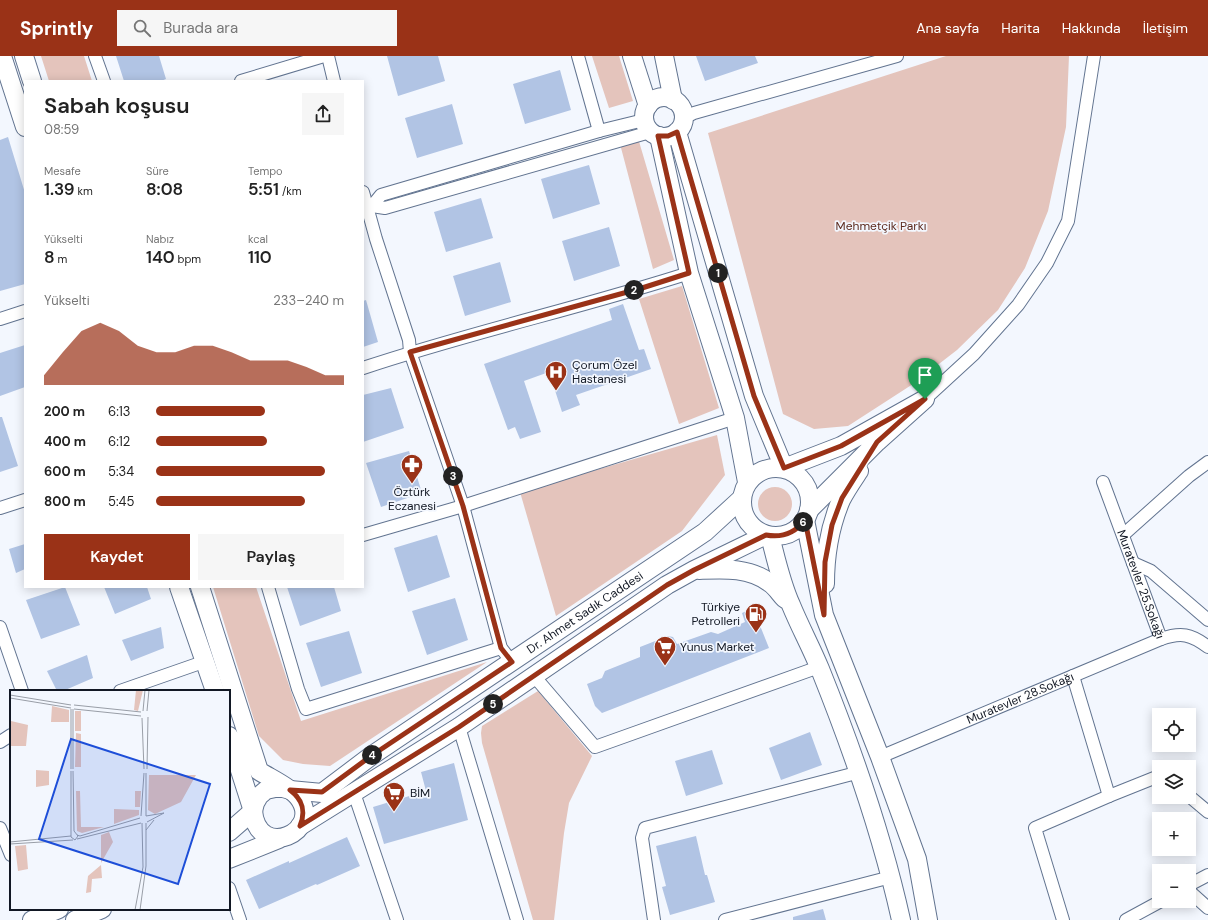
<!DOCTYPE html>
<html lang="tr">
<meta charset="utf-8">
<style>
:root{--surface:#fff;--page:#f6f6f6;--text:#222;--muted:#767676;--accent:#9a3217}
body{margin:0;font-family:"DM Sans",sans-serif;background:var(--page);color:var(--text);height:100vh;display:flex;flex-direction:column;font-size:15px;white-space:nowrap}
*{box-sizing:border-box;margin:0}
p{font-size:13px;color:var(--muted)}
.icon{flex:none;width:22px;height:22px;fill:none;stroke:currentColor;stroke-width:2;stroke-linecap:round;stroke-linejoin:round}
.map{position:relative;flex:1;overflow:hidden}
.panel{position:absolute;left:24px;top:24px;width:340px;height:508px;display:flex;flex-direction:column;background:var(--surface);border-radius:0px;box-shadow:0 2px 10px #0003}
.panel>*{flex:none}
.buttons{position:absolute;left:1152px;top:652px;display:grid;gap:8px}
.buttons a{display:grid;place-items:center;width:44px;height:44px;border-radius:0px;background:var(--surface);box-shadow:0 2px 10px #0003;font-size:20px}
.pin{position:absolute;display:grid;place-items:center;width:34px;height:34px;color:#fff;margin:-41px -17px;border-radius:50% 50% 50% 0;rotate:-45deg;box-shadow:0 0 4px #0007}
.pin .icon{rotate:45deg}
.km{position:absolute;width:20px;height:20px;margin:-10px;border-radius:50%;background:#222;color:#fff;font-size:11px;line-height:20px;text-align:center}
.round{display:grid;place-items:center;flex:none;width:42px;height:42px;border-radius:0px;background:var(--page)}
.summary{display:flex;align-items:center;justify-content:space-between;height:68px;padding:0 20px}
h1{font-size:22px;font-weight:600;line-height:30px}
.figures{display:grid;grid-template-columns:repeat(3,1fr);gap:6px;height:68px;padding:4px 20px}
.figures div{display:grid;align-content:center}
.figures b{font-size:17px;font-weight:600}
.figures small{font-size:11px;font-weight:400}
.figures p{font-size:11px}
.chart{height:112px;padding:8px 20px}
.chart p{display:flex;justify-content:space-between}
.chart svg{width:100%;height:72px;margin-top:4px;fill:var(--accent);opacity:.7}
.button{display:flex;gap:8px;margin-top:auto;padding:8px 20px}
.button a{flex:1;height:46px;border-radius:0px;background:var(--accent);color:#fff;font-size:16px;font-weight:600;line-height:46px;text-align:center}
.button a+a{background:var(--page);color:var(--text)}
ul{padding:0 20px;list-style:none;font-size:13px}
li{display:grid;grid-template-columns:64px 48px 1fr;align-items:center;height:30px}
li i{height:10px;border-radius:5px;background:var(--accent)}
header{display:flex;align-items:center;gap:24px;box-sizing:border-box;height:56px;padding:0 20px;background:var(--accent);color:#fff}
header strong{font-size:19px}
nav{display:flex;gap:22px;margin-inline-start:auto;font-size:14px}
.search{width:280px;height:36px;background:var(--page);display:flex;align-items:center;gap:10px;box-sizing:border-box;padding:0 14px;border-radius:0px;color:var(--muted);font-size:15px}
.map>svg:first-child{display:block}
.green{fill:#e4c4bc}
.building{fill:#b1c4e4}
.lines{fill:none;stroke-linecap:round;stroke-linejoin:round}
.street-casing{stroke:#627490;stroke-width:14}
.secondary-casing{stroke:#627490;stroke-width:20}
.street{stroke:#fff;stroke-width:12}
.secondary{stroke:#fff;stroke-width:18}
.route-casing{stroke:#fff;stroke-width:8}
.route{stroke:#9a3217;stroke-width:5}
.labels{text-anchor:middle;stroke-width:3.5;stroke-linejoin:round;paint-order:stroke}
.park-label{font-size:12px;fill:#5d2c20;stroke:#f3f7fe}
.poi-label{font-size:12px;fill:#121824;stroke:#f3f7fe;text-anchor:start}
.street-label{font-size:12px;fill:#121824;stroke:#f3f7fe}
.inset-road{fill:none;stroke:#999ea7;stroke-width:1}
.view{fill:#1d4ed8;fill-opacity:0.15;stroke:#1d4ed8;stroke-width:2}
.inset-edge{fill:none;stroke:#121824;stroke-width:2}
</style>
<header>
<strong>Sprintly</strong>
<div class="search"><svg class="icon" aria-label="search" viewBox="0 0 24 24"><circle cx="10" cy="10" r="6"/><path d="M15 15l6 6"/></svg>Burada ara</div>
<nav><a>Ana sayfa</a><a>Harita</a><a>Hakkında</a><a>İletişim</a></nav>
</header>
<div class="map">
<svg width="1208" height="864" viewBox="0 0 1208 864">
<rect width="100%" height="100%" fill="#f3f7fe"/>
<path class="green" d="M 41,0 L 84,0 L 92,25 L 49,25 Z
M 592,0 L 619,0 L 633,45 L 609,52 Z
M 946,0 L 1069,0 L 1066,71 L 1048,155 L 1025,212 L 998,254 L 957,294 L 913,328 L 848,370 L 814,373 L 783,358 L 708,77 Z
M 638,82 L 674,204 L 653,213 L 620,88 Z
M 682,230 L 719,352 L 679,368 L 639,243 Z
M 717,379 L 725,419 L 682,475 L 556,560 L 520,436 Z
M758 448a17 17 0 1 1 34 0a17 17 0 1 1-34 0Z
M 213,531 L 256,531 L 301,665 L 487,606 L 330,710 L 303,708 L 283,704 L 259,680 Z
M 538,635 L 592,700 L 569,747 L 564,777 L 554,864 L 533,864 L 482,687 L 481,677 L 482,670 Z"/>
<path class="building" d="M 116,0 L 159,0 L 166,23 L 161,25 L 124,25 Z
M 387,0 L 438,0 L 445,25 L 398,40 Z
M 696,0 L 755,0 L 758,7 L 705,25 Z
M 560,14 L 571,54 L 525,68 L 513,28 Z
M 452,48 L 463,88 L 417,102 L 405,62 Z
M 8,81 L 25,137 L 25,228 L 0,235 L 0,84 Z
M 589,109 L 600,148 L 553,163 L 541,123 Z
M 481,142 L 493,182 L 446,196 L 434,156 Z
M 609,171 L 620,210 L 574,225 L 562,185 Z
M 500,206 L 511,246 L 465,260 L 453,220 Z
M 366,244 L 378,286 L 363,291 L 363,245 Z
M 623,248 L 639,294 L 644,293 L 651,313 L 576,339 L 580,349 L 562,356 L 549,316 L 524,325 L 541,376 L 520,383 L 515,371 L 508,374 L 484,308 L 612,264 L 609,253 Z
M 25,289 L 25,331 L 0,340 L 0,297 Z
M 391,332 L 404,372 L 363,386 L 363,339 Z
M 0,361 L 2,361 L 18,410 L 0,416 Z
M 409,395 L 422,437 L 381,451 L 366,407 Z
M 437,479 L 450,521 L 408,536 L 394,492 Z
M 25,488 L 25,513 L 16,517 L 9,493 Z
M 65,531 L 80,569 L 41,583 L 26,544 Z
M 104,531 L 147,531 L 151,543 L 115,558 Z
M 287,531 L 334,531 L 341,555 L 300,570 Z
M 455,542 L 468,584 L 427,599 L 412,555 Z
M 753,552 L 769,592 L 602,657 L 595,650 L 587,628 L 602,622 L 605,615 L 640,601 L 640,591 L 668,580 L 673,581 L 677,588 L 711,576 L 718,578 L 745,566 L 742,557 Z
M 161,571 L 164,592 L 131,605 L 122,584 Z
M 349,575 L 362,617 L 321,631 L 306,587 Z
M 87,599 L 93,622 L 63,635 L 57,635 L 47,615 Z
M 810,676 L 822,709 L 781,724 L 769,692 Z
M 712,694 L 723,728 L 686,740 L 675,705 Z
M 454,707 L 468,764 L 384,788 L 373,751 L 426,735 L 421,716 Z
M 696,780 L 705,819 L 707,819 L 715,846 L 670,859 L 662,831 L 666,830 L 656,790 Z
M 347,781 L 360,810 L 317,829 L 316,828 L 259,853 L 246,824 L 289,805 L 289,807 Z
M 823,853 L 826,864 L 793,864 L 793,861 Z"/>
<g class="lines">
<g class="street-casing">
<g id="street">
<path d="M 95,0 L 104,25"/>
<path d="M 328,0 L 334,25"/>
<path d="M 578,0 L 599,75"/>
<path d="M 241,25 L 324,0"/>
<path d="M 684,62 L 694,57 L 897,0"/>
<path d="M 363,136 L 376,183 L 409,284 L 410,296 L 463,450 L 501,592 L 512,606"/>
<path d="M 372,150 L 381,139 L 599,75 L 644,64"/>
<path d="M 363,153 L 372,150 L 385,152 L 650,76"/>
<path d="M 0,263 L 25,255"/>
<path d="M 363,312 C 470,276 581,252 689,217"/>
<path d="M 925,343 L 974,298 L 1018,249 L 1047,207 L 1068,165 L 1094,0"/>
<path id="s1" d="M 1103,426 L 1161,583 C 1181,576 1191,578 1208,591"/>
<path d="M 0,452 L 25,444"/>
<path d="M 363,479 L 463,450 L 735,362"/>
<path d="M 1123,479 L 1189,420 L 1208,406"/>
<path d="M 1133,507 L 1151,515 L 1208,564"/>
<path d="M 268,531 L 298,633 L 306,653 L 501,592"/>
<path d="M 0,571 L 22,635"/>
<path d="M 534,620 L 595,691 L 819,611"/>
<path d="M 120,635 L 206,605"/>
<path d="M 459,671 L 517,864"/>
<path d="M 0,686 L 11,679"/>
<path id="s2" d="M 880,701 L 1161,583"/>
<path d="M 354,737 L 397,864"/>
<path d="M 1109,740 L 1159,720"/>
<path d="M 1189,740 L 1208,756"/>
<path d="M 0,772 L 11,799"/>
<path d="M 1189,829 L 1208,819"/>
<path d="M 229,832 L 240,864"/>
<path d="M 1189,835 L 1208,852"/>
<path d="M 654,864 L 642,782 L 645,772 L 860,716"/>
<path d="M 725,864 L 891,821"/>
<path d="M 1063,864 L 1035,772 L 1109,740 L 1073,620"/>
<path d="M 1126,864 L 1161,845"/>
</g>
</g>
<g class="secondary-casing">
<g id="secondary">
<path d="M 2,0 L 25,71"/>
<path d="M 24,0 L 32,25"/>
<path d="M 632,0 L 648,50"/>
<path d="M 664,0 L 673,44"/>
<circle cx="664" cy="61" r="20"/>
<path d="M 677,76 L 754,340 L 784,412 L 841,390 L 925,343 L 877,386 L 809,454"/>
<path d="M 659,80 L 689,217 L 735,362 L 747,426"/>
<circle cx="776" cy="446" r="34"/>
<path d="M 805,464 L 824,559 L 880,701 L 917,803 L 928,864"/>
<path d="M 770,480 C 776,503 781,527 791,549 C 800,571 811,591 820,613 C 853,695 882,778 901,864"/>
<path d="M 699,514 C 723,513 749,511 770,527 C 776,531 780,538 785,543"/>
<path d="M 825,528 C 825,499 830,470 841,444 C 846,434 853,424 859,415"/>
<path d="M 179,531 L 215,635"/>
<path d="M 200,531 L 259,715 C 270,722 290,731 298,741 C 325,775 258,806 253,755 L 229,680"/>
<path d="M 300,770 L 459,671 L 667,529 L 694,514 L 766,479"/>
<path id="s3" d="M 229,776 L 253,755 L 255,747 L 259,740 L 266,734 L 275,732 L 283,732 L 290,734 L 322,737 L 371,700 L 705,476 L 741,443"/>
<path d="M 229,803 L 279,783"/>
<path d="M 32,864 L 59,853"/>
<path d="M 75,864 L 102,853"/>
</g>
</g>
<use href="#street" class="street"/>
<use href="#secondary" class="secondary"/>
</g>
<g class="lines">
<g class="route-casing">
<path id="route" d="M 677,76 L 754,340 L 784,412 L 841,390 L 925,343 L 877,386 L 842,442 L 832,469 L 825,506 L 824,559 L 805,464 C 795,477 782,482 766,479 L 694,514 L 667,529 L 459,671 L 300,770 C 306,755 303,744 290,734 L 322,736 L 371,700 L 512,606 L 501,592 L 463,450 L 410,296 L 642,232 L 689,217 L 658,80 L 668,80 Z"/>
</g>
<use href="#route" class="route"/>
</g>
<defs>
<g id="hospital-pin" transform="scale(1.15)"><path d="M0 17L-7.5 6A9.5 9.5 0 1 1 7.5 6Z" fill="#9a3217" stroke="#f3f7fe"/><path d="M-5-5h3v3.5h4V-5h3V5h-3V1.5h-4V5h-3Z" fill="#fff"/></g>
<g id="pharmacy-pin" transform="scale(1.15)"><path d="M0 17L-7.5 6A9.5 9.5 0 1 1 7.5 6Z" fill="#9a3217" stroke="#f3f7fe"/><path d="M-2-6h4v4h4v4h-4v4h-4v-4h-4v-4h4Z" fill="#fff"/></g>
<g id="fuel-pin" transform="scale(1.15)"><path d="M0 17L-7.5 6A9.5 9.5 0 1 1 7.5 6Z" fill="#9a3217" stroke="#f3f7fe"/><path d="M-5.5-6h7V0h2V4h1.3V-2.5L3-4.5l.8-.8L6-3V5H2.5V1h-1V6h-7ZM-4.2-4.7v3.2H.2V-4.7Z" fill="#fff"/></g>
<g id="supermarket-pin" transform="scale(1.15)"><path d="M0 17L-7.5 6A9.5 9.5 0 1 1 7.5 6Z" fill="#9a3217" stroke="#f3f7fe"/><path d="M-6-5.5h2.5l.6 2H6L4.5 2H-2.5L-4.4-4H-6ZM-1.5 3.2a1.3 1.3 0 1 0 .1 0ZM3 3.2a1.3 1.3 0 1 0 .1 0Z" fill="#fff"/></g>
</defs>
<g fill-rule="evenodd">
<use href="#hospital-pin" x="556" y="316"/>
<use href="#pharmacy-pin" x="412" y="409"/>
<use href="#fuel-pin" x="756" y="558"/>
<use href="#supermarket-pin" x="665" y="591"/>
<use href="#supermarket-pin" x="394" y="737"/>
</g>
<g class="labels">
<g class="park-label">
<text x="881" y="174">Mehmetçik Parkı</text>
</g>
<g class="poi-label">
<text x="572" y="313">Çorum Özel<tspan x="572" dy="14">Hastanesi</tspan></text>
<text x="412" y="440" text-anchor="middle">Öztürk<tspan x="412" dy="14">Eczanesi</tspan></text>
<text x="740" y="555" text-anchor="end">Türkiye<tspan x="740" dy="14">Petrolleri</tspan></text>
<text x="680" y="595">Yunus Market</text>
<text x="410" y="741">BİM</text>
</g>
<g class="street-label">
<text dy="4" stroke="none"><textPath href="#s1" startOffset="109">Muratevler 25.Sokağı</textPath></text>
<text dy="4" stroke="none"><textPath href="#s3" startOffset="433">Dr. Ahmet Sadık Caddesi</textPath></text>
<text dy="4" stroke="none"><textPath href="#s2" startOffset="152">Muratevler 28.Sokağı</textPath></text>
</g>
</g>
<g transform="translate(10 634)">
<rect width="220" height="220" fill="#f3f7fe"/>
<path d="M 126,0 L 133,0 L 128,21 L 124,20 ZM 42,16 L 59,20 L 59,32 L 41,32 ZM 65,21 L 71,21 L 71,41 L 65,41 ZM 1,31 L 18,35 L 16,56 L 0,56 ZM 66,43 L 71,44 L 71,77 L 65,77 ZM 26,80 L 39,81 L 39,95 L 26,97 ZM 139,85 L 186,85 L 171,112 L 145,124 L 138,120 ZM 66,101 L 70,101 L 71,137 L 94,137 L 72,143 L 67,141 ZM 125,101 L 131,101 L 130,117 L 125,117 ZM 104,119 L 129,120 L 129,125 L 104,134 ZM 99,142 L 103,152 L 91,173 L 91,145 ZM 16,155 L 18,179 L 8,181 L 5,156 ZM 91,175 L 92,188 L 82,189 L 81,202 L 76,203 L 78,186 Z" fill="#e4c4bc"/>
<path class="inset-road" d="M 0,5 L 61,15M 0,8 L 61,18M 64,15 L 131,22M 63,19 L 63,79M 64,19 L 131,26M 133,21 L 135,0M 137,21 L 139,0M 132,28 L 134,79M 61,79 L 61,19M 137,79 L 138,27M 61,81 L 61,147 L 65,150 L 68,146 L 64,141 L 63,81M 136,83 L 136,126 L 154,123 L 137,132M 131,126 L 134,83M 136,140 L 144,130M 67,145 L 70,146 L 130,128M 67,149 L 131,133M 0,152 L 61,146M 0,154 L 63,150M 125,220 L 133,177 L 132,133M 130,220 L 136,176 L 136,133"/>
<path class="view" d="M 61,49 L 200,94 L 168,194 L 29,149 Z"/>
<rect width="220" height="220" class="inset-edge"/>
</g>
</svg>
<div class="buttons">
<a><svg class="icon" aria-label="locate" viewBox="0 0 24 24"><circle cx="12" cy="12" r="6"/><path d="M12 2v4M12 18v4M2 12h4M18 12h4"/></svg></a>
<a><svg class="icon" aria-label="layers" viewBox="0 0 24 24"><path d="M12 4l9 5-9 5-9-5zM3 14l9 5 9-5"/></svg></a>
<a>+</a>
<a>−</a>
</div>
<div class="pin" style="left:925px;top:343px;background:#1e9e55"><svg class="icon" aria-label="arrive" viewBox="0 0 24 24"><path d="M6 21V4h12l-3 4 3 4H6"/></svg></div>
<b class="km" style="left:718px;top:217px">1</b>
<b class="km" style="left:634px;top:234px">2</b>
<b class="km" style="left:453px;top:420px">3</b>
<b class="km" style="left:372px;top:699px">4</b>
<b class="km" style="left:493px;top:648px">5</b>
<b class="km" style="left:803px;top:466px">6</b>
<section class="panel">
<div class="summary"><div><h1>Sabah koşusu</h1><p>08:59</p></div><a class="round"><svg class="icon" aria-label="share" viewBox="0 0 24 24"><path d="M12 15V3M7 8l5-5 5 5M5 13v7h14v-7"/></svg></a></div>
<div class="figures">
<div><p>Mesafe</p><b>1.39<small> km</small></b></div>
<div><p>Süre</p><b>8:08</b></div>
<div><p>Tempo</p><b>5:51<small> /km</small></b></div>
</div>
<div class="figures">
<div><p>Yükselti</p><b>8<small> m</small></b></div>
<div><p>Nabız</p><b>140<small> bpm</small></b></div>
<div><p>kcal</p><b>110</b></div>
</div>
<div class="chart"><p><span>Yükselti</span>233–240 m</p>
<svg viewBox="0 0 160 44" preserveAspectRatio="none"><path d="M0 44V38L10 24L20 11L30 6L40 11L50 20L60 24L70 24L80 20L90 20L100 24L110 29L120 29L130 29L140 33L150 38L160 38V44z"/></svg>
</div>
<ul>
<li><b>200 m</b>6:13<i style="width:58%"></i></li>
<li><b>400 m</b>6:12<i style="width:59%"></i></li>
<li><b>600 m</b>5:34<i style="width:90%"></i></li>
<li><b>800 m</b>5:45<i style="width:79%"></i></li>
</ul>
<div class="button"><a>Kaydet</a><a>Paylaş</a></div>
</section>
</div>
